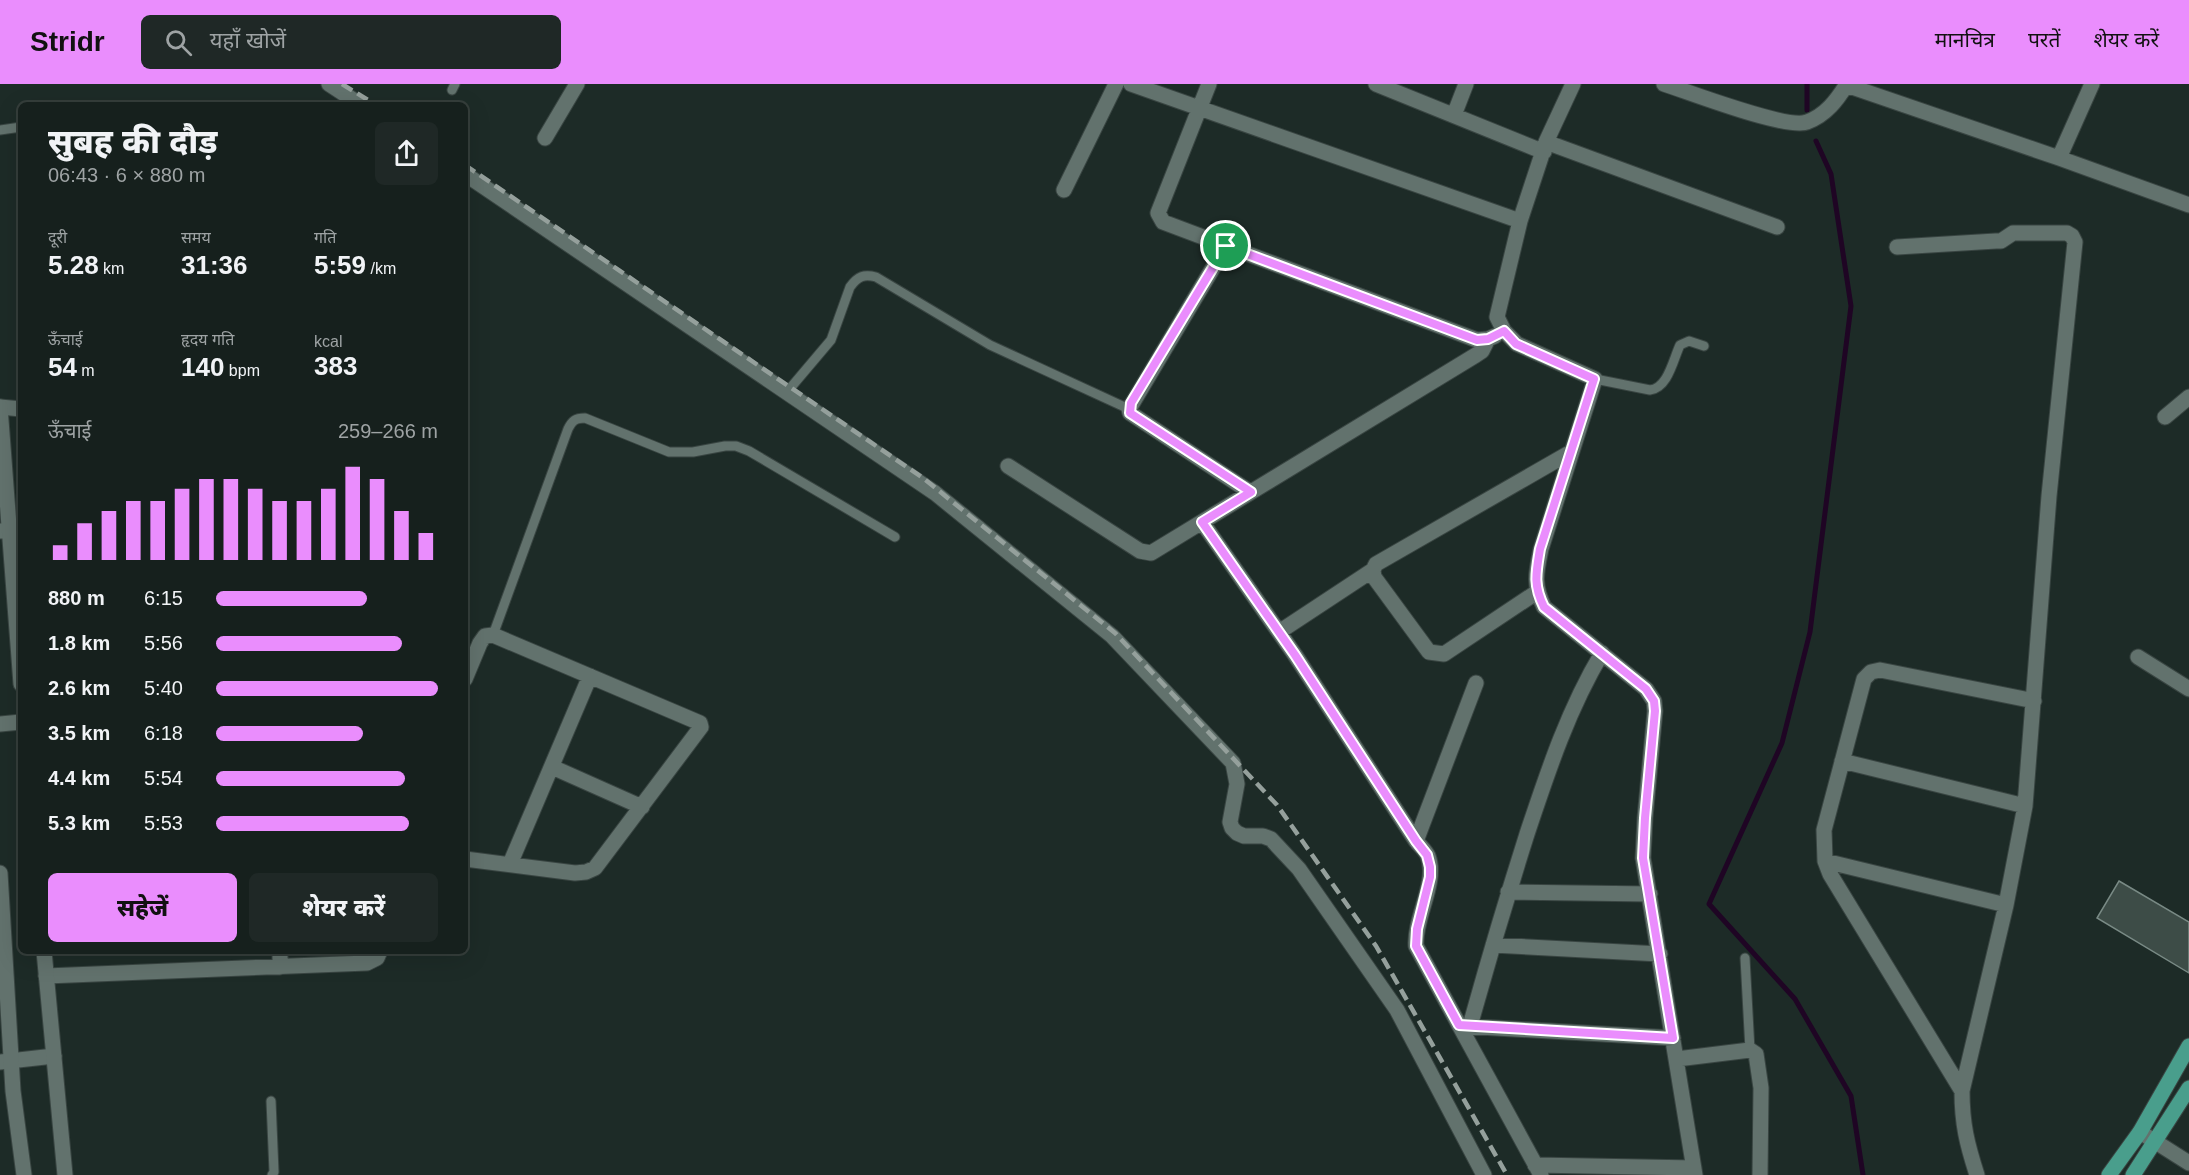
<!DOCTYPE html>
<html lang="hi">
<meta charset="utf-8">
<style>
:root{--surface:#16201d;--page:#1f2826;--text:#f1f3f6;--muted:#9ea3a4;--line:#353e3b;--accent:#ea8dfd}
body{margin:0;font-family:Arial,"Noto Sans Devanagari",sans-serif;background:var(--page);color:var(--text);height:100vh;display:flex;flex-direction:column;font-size:22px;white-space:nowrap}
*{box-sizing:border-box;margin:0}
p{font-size:20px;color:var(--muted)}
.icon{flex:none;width:33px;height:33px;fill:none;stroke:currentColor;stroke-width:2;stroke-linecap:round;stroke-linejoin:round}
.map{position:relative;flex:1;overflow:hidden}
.details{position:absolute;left:18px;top:18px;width:450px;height:852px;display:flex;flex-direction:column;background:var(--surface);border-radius:9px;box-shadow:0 6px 24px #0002,0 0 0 2px var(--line)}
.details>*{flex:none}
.pin{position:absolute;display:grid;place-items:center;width:51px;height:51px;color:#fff;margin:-26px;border:3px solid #fff;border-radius:50%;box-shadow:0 2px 6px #0007}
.round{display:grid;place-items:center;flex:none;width:63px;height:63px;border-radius:9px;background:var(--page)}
.head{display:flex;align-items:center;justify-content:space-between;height:102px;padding:0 30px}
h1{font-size:33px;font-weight:800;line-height:45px}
.figures{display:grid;grid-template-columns:repeat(3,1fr);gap:9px;height:102px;padding:6px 30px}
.figures div{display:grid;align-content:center}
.figures b{font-size:26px;font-weight:800}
.figures small{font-size:16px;font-weight:400}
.figures p{font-size:16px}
.chart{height:168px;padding:12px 30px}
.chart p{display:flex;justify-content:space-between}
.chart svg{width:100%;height:108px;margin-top:6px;stroke:var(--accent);stroke-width:6}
.button{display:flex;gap:12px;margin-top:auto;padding:12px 30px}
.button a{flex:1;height:69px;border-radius:9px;background:var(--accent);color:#111;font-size:24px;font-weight:800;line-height:69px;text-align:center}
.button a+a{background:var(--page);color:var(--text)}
ul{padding:0 30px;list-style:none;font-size:20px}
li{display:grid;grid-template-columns:96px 72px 1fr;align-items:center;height:45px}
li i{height:15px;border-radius:8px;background:var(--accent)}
header{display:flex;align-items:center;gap:36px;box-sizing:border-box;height:84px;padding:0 30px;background:var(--accent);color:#111}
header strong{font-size:28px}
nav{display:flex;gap:33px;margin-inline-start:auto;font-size:21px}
.search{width:420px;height:54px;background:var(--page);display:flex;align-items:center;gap:15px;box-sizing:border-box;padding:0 21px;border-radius:9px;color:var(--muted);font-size:22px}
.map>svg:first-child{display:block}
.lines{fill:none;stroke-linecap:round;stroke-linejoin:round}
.stream{stroke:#1f0524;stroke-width:5}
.building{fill:#3d4c47;stroke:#798a85;stroke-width:1.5}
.lane-casing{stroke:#394542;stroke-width:11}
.street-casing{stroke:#394542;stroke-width:17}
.secondary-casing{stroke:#394542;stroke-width:17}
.primary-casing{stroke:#394542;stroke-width:17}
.lane{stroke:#62726d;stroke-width:9}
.street{stroke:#62726d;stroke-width:15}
.secondary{stroke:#62726d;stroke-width:15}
.primary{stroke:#499e8c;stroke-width:15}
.rail{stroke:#95a09c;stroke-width:4.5;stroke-dasharray:12 6;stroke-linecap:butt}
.route-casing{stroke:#fff;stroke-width:12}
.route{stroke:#ea8dfd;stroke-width:8}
</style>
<header>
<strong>Stridr</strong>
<div class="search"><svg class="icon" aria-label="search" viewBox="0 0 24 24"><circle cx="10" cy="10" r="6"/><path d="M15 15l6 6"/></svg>यहाँ खोजें</div>
<nav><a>मानचित्र</a><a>परतें</a><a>शेयर करें</a></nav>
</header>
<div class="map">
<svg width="2189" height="1091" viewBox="0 0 2189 1091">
<rect width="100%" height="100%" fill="#1d2b27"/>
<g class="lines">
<path class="stream" d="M 1807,0 L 1807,26
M 1816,57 L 1831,90 L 1851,222 L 1810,548 L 1782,659 L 1709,820 L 1795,915 L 1851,1012 L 1863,1091"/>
</g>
<path class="building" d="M 2119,797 L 2189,838 L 2189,889 L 2097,834 Z"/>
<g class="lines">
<g class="lane-casing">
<path id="lane" d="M 452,6 L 455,0
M 0,46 L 21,43
M 1595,295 L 1650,306 C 1668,304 1673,276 1680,261 L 1689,257 L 1704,262
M 787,308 L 831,256 L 850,203 C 858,192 864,190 876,193 L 990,261 L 1129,325
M 493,551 L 568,345 C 572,337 575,334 585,334 L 669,368 L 693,368 L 725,362 L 736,362 L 749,367 L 895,453
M 1745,874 L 1750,966
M 271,1017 L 274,1088 L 272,1091"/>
</g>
<g class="street-casing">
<path id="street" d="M 329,0 L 361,21
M 1131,0 L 1520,137
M 1209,0 L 1158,129 L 1163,138 L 1477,256 L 1488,255 L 1495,252
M 1376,0 L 1544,68
M 1573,0 L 1546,58 L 1520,137 L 1497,233 L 1504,247 L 1517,260 L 1595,295 L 1541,465 C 1536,489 1533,500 1544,523 L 1646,605 L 1654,617 L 1655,627 L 1645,734 L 1643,774 L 1695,1091
M 1664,0 C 1689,8 1787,46 1807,38 C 1826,31 1837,16 1847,0
M 1846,1 L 2059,74 L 2189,121
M 1454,31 L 1466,0
M 545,54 L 577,0
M 1546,58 L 1777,143
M 2059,74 L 2092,0
M 465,90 L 935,409 L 1112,552 L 1233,679 L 1237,700 L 1230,738 L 1232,744 L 1237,749 L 1244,752 L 1263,752 L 1271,755 L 1299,785 L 1397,926 L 1484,1091
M 1064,106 L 1116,0
M 1226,162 L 1129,325 L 1130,329 L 1250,408
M 1897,163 L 1996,157 L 2001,157 L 2013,149 L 2067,149 L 2072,152 L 2075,158 L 2049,412 L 2025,722 L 2006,821 L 1962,1007 C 1962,1040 1967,1060 1977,1091
M 0,323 L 21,325
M 2165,333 L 2189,313
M 1008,382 L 1140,467 L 1151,469 L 1476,271 L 1482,267 L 1488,255
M 1202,438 L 1295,571 L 1416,757 C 1420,762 1426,767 1428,772 C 1438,798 1414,834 1416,862 L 1541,1091
M 0,447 L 21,447
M 1537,508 L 1444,570 L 1429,568 L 1374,493 L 1373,486 L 1376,480 L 1571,368
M 1279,548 L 1373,486
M 2138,573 L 2189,605
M 465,595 L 480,559 L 485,552 L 493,551 L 700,639 L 701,643 L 595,784 L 586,788 L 575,789 L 465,775
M 0,640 L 21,638
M 1842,677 L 2025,722
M 552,683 L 642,723
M 1416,757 L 1476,599
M 1825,777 L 2006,821
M 510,780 L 590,592
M 1508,808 L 1650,810
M 1493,861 L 1660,870
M 280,867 L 280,883
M 46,892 L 367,879 L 377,874 L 380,867
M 1462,942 L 1673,954
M 1470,942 C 1488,877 1507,813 1527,750 C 1548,687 1568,626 1602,569
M 1677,975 L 1750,966 L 1756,970 L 1761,1004 L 1760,1091
M 0,978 L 54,972
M 1962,1007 L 1830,790 L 1825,777 L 1824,746 L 1864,595 L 1871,588 L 1880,586 L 2034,617
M 2140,1048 L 2189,1079
M 1535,1081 L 1694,1084"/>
</g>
<g class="secondary-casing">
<path id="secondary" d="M 0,323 L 21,600
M 0,789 L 13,1007 L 24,1091
M 44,867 L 65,1091"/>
</g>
<g class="primary-casing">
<path id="primary" d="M 2109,1091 L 2140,1048 L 2189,962
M 2133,1091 L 2189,1004"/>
</g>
<use href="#lane" class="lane"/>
<use href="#street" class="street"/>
<use href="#secondary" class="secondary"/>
<use href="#primary" class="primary"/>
<path class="rail" d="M 342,0 L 376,21
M 465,81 L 923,394 L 1115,549 L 1277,721 L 1376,862 L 1507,1091"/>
</g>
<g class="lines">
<g class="route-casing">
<path id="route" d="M 1226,162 L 1477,256 L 1488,255 L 1504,247 L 1516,260 L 1594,295 L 1540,465 C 1536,489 1533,501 1544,523 L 1646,605 L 1654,617 L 1655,627 L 1645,734 L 1643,774 L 1673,954 L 1459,941 L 1416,862 L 1417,845 L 1430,793 L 1430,783 L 1427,771 L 1416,757 L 1295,571 L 1202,438 L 1251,408 L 1130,329 L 1131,319 Z"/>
</g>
<use href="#route" class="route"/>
</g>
</svg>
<div class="pin" style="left:1226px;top:162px;background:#1e9e55"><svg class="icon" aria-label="arrive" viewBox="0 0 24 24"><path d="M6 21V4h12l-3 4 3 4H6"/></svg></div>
<section class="details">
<div class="head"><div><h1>सुबह की दौड़</h1><p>06:43 · 6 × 880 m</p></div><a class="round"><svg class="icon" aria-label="share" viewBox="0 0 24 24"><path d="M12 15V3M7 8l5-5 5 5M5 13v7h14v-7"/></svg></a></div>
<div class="figures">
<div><p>दूरी</p><b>5.28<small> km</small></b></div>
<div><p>समय</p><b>31:36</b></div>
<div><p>गति</p><b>5:59<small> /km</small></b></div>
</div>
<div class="figures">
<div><p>ऊँचाई</p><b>54<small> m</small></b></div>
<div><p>हृदय गति</p><b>140<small> bpm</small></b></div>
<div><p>kcal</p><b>383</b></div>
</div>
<div class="chart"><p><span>ऊँचाई</span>259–266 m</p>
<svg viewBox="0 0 160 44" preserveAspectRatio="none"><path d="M5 44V38M15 44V29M25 44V24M35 44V20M45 44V20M55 44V15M65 44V11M75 44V11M85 44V15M95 44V20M105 44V20M115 44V15M125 44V6M135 44V11M145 44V24M155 44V33"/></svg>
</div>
<ul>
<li><b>880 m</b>6:15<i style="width:68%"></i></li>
<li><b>1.8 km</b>5:56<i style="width:84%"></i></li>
<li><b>2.6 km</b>5:40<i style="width:100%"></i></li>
<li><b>3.5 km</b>6:18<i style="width:66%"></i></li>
<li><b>4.4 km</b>5:54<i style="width:85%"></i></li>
<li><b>5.3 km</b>5:53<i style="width:87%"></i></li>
</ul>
<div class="button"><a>सहेजें</a><a>शेयर करें</a></div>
</section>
</div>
